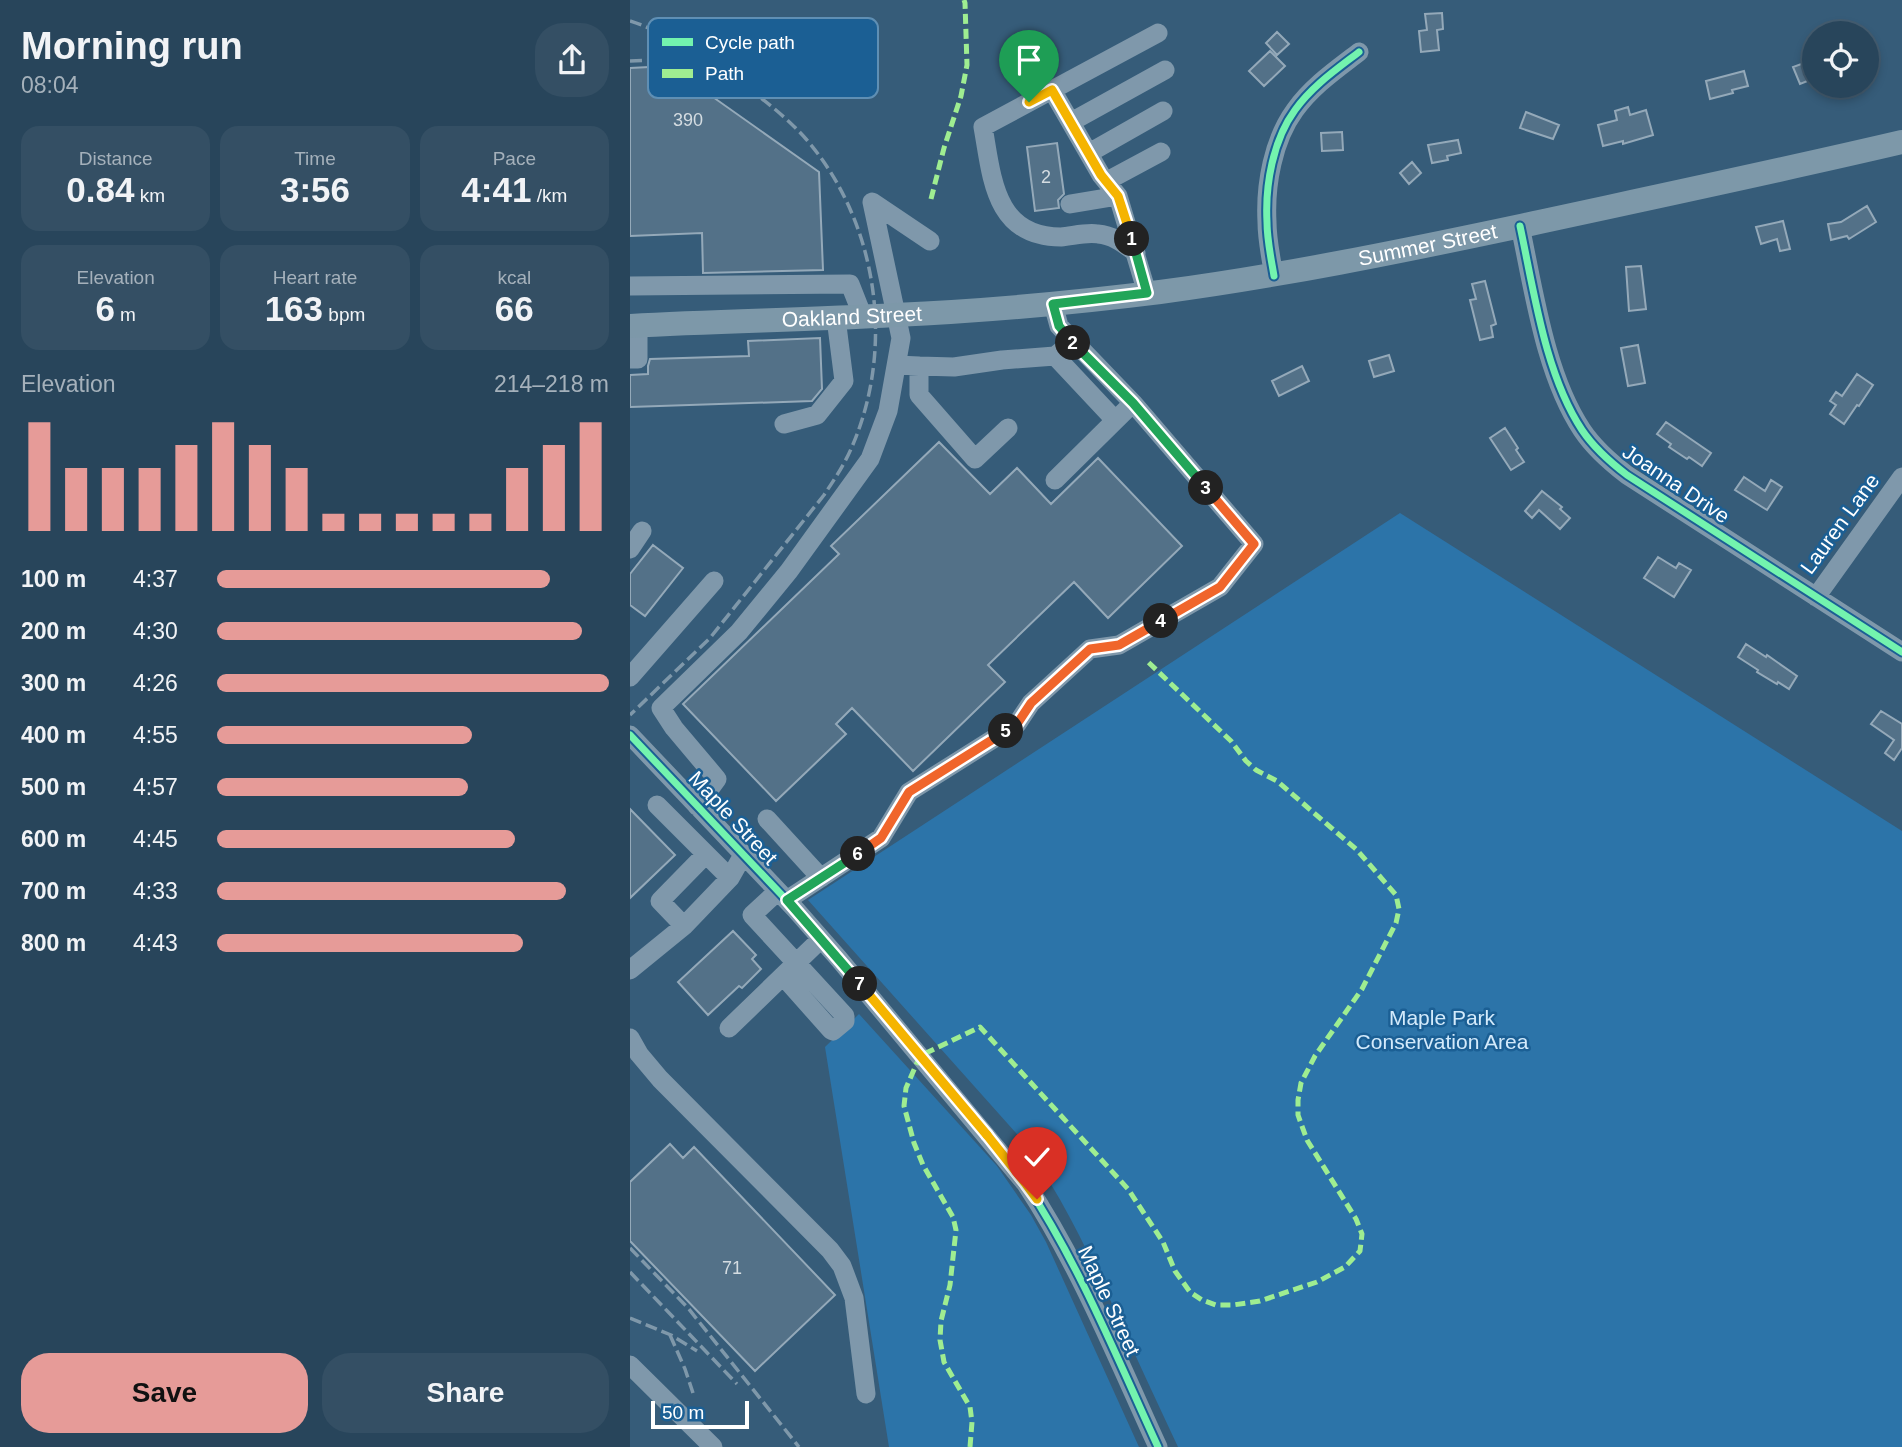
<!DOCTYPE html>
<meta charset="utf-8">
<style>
:root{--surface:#28455b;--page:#344f64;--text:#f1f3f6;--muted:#a5b1bb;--line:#445d71;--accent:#e69b98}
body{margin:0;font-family:Arial,sans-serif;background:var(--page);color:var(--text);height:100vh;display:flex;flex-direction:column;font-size:26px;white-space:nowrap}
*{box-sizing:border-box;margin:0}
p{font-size:23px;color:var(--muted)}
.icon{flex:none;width:38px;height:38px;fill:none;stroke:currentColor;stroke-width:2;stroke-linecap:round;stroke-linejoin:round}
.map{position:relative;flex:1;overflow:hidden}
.details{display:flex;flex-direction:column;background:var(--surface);width:630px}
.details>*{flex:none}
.fabs{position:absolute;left:1172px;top:21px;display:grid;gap:14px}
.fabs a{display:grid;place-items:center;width:77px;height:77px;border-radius:50%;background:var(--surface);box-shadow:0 4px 10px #0003,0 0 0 2px var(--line);font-size:35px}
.scale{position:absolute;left:21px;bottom:18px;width:98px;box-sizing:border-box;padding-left:7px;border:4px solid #fff;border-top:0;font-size:19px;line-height:24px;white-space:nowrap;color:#fff;-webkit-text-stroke:5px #1b5f94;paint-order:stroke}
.pin{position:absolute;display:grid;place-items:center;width:60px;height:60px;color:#fff;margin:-72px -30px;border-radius:50% 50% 50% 0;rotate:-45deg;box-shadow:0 0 7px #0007}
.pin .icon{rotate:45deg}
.km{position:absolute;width:35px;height:35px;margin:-18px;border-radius:50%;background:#222;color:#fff;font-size:19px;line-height:35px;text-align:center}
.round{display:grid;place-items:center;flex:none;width:74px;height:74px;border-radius:28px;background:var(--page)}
.overview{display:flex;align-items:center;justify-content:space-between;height:119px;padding:0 21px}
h1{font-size:38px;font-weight:600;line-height:52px}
.figures{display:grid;grid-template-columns:repeat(3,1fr);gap:10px;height:119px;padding:7px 21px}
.figures div{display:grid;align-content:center;border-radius:18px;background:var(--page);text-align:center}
.figures b{font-size:35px;font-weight:600}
.figures small{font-size:19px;font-weight:400}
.figures p{font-size:19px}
.chart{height:196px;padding:14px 21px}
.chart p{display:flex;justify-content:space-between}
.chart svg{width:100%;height:126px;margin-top:7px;stroke:var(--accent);stroke-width:6}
.cta{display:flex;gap:14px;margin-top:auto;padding:14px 21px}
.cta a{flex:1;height:80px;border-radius:28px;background:var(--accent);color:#111;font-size:28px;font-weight:600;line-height:80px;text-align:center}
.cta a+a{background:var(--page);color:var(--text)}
ul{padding:0 21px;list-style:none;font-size:23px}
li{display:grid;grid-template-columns:112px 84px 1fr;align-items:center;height:52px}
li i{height:18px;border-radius:9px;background:var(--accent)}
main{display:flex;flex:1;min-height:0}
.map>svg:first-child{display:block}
.green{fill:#2c74a9}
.building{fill:#537188;stroke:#94a9b9;stroke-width:2}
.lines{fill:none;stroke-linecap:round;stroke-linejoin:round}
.minor{stroke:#7f98ab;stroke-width:19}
.major{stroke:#7d98a9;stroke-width:24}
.rail{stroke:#7f98aa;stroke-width:3.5;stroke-dasharray:12 5;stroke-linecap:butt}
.quiet{stroke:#9fed91;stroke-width:5;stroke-dasharray:10 5;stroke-linecap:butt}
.cycleway-casing{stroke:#1b5f94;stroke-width:11}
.cycleway{stroke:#73f3ae;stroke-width:7}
.split-1-casing{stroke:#fff;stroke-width:14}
.split-2-casing{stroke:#fff;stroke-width:14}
.split-3-casing{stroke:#fff;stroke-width:14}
.split-4-casing{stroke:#fff;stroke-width:14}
.split-5-casing{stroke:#fff;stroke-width:14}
.split-6-casing{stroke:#fff;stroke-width:14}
.split-7-casing{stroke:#fff;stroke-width:14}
.split-8-casing{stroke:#fff;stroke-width:14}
.split-9-casing{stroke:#fff;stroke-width:14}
.split-1{stroke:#f5b400;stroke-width:9}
.split-2{stroke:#22a559;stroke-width:9}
.split-3{stroke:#22a559;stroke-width:9}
.split-4{stroke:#f0652b;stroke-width:9}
.split-5{stroke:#f0652b;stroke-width:9}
.split-6{stroke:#f0652b;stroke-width:9}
.split-7{stroke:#22a559;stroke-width:9}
.split-8{stroke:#f5b400;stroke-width:9}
.split-9{stroke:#f5b400;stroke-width:9}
.labels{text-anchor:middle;stroke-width:5;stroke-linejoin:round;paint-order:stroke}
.number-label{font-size:18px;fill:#d4dce1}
.street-label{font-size:21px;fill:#fff;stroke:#1b5f94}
.park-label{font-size:21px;fill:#d3eafb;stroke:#1b5f94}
.key{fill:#1b5f94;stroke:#5f8fb4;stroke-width:2}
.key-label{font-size:19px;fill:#fff}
</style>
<main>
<section class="details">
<div class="overview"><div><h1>Morning run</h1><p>08:04</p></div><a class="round"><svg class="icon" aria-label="share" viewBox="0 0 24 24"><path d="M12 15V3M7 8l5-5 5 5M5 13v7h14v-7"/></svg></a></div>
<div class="figures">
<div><p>Distance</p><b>0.84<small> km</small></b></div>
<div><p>Time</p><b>3:56</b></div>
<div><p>Pace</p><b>4:41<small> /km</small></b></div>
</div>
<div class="figures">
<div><p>Elevation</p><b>6<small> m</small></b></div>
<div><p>Heart rate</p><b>163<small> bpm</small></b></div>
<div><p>kcal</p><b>66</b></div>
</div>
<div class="chart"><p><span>Elevation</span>214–218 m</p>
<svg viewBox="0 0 160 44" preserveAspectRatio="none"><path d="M5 44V6M15 44V22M25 44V22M35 44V22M45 44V14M55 44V6M65 44V14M75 44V22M85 44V38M95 44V38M105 44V38M115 44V38M125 44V38M135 44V22M145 44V14M155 44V6"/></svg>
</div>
<ul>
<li><b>100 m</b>4:37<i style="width:85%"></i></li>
<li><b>200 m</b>4:30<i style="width:93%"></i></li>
<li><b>300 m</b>4:26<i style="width:100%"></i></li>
<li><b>400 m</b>4:55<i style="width:65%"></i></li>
<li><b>500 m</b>4:57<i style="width:64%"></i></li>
<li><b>600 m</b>4:45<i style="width:76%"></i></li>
<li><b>700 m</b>4:33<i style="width:89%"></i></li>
<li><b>800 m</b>4:43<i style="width:78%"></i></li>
</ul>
<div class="cta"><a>Save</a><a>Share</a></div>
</section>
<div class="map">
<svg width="1272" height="1447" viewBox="0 0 1272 1447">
<rect width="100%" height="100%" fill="#365c79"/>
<path class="green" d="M 770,513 L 1272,831 L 1272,1447 L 548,1447 C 526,1400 504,1353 483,1306 C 455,1245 427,1186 386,1133 L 178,900 Z
M 229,1014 L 367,1166 L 401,1215 L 416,1242 L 509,1447 L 259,1447 L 195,1047 Z"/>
<path class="building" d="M 812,13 L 813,29 L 807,30 L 809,50 L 791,52 L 789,31 L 797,30 L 795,14 Z
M 647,32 L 659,44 L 647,55 L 636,43 Z
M 640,51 L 655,66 L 634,86 L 619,71 Z
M 1185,59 L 1185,78 L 1170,84 L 1163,67 Z
M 39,66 L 189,172 L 193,270 L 73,273 L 72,233 L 0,236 L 0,68 Z
M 1114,71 L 1118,86 L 1102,90 L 1103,93 L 1080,99 L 1076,81 Z
M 998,107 L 1000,115 L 1016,110 L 1023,135 L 993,144 L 993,141 L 973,146 L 968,125 L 987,120 L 985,111 Z
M 896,112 L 929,125 L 923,139 L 890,128 Z
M 712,132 L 713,150 L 692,151 L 691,133 Z
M 828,140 L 831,153 L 817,156 L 818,160 L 802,163 L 798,145 Z
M 427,143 L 434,194 L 428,200 L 429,208 L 405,211 L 397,147 Z
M 782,162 L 791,173 L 779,184 L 770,173 Z
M 1237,206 L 1246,222 L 1219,239 L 1217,236 L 1201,240 L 1198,224 L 1211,222 Z
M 1153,221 L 1160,249 L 1150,251 L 1147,239 L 1131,244 L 1126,227 Z
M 1011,266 L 1016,309 L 999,311 L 996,267 Z
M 855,281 L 866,324 L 861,326 L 863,337 L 850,340 L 840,300 L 846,299 L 842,284 Z
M 190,338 L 192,389 L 182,401 L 0,407 L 0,375 L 18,374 L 18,366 L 20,359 L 119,356 L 118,341 Z
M 1008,345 L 1015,383 L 998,386 L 991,348 Z
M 759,355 L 764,371 L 744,377 L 739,361 Z
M 672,366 L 679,381 L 649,396 L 642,381 Z
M 1227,374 L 1243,385 L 1229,406 L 1227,405 L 1214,424 L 1200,414 L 1206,405 L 1200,401 L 1206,392 L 1212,396 Z
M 1036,422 L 1081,453 L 1072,466 L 1059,457 L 1057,459 L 1039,447 L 1041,444 L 1027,434 Z
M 875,428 L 888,448 L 886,450 L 894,462 L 881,470 L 860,438 Z
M 309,442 L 360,494 L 387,468 L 421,504 L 468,458 L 552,546 L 478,618 L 444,582 L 358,665 L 375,682 L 283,771 L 222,708 L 206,724 L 216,734 L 146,801 L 53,704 L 209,554 L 201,546 Z
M 1114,477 L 1135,491 L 1141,480 L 1152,487 L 1137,510 L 1105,490 Z
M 912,491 L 932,507 L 930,509 L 940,518 L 930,529 L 909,510 L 902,518 L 895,511 Z
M 23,545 L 53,568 L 15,616 L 0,605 L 0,574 Z
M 1028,557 L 1046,568 L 1049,563 L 1061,570 L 1044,597 L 1014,578 Z
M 1116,644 L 1136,657 L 1137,655 L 1167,676 L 1159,689 L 1148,682 L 1147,684 L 1127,672 L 1128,670 L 1108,657 Z
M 1251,711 L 1272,724 L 1272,748 L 1264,760 L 1255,753 L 1264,740 L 1241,724 Z
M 0,809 L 45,855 L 0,898 Z
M 103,931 L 126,955 L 122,959 L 131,969 L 112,988 L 109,986 L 78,1015 L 48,982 Z
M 40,1144 L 53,1158 L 64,1147 L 205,1295 L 125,1371 L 0,1241 L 0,1182 Z"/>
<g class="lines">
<path class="minor" d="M 422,90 L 528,33
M 441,122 L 535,70
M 459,153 L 533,111
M 477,181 L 531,152
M 440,204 L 488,196
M 890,226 C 904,291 915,374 952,430 C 964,448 980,462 997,475 L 1272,652
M 506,253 C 494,244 483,235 468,234 C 456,232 443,236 431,237 C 364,237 362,177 353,127 L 422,90 L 471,175 L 488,196 L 517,293
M 644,276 C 641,258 637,240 637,222 C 635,185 643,140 665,110 C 682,86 707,69 729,52
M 0,286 L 220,284 L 233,317
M 425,356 L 485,420
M 0,359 L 8,359 L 8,326
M 267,365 L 289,366 L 289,395 L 345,459 L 378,428
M 289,366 L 324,367 L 372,360 L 425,356 L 442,342
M 154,424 L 187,415 L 214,381 L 206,318
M 425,480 L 503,403
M 0,549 L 12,531
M 1186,597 L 1272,477
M 0,677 L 84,581
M 0,735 L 166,910 L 209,959 L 396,1184 C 450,1266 487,1358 528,1447
M 27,805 L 100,878
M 67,806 L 87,779 L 44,728 L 31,708 L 109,632 L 159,571 L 240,459 L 258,411 L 271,338 L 242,202 L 300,241
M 137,819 L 191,878
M 148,891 L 122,915 L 215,1016 L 215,1021 L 203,1031 L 201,1030 L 153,976
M 157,900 L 251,838 L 279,792 L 387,724 L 401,703 L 460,649 L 489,645 L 590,587 L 624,544 L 503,403 L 429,326 L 423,304
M 54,926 L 30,901 L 75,855
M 0,970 L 54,926 L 100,878 L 113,855
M 99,1028 L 191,939
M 0,1038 L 9,1054 L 30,1079 L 200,1250 L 212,1266 L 224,1298 L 236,1394
M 0,1365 L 83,1447"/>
<path class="major" id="s1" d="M 0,326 C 88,321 177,320 265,315 C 354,311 442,303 530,292 C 650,276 768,252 886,227 C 1015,199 1144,172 1272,142"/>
<path class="rail" d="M 0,21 C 32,31 61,51 89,69 C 120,89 151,111 176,139 C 248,222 266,348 221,449 C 214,465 204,480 194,495 L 80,638 L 0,715
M 0,61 L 26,60
M 0,1248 L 58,1308 L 169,1447
M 0,1272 L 107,1384
M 0,1318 L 41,1335 L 67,1351
M 40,1335 L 55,1369 L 63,1393"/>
<path class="quiet" d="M 301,199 L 314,148 L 331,96 L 337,65 L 335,3 L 334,0
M 340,1447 L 342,1422 L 340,1407 L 314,1362 L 310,1340 L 311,1321 L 320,1285 L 326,1230 L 323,1217 L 293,1165 L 284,1143 L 274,1106 L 276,1088 L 290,1056 L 350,1027 L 498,1189 L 533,1242 L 545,1271 L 560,1292 L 572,1300 L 586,1305 L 603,1305 L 630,1301 L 687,1282 L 715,1267 L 730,1251 L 732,1234 L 726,1219 L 677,1140 L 668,1115 L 668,1100 L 671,1083 L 685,1056 L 732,989 L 766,923 L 769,909 L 766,895 L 727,850 L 647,781 L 626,770 L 616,761 L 601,741 L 516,660"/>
<g class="cycleway-casing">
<path id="cycleway" d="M 890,226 C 904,291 915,374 952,430 C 964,448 980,462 997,475 L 1272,652
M 644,276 C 641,258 637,240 637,222 C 635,185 643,140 665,110 C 682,86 707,69 729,52
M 0,735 L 166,910 L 209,959 L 396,1184 C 450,1266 487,1358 528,1447"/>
</g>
<use href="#cycleway" class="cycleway"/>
</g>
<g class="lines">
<g class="split-1-casing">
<path id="split-1" d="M 399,102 L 422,90 L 471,175 L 488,196 L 502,239"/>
</g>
<g class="split-2-casing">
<path id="split-2" d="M 443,343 L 429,326 L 423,304 L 517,293 L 502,239"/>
</g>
<g class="split-3-casing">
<path id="split-3" d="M 443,343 L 503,403 L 576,488"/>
</g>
<g class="split-4-casing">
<path id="split-4" d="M 531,621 L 590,587 L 624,544 L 576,488"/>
</g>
<g class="split-5-casing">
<path id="split-5" d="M 376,731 L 387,724 L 401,703 L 460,649 L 489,645 L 531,621"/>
</g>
<g class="split-6-casing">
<path id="split-6" d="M 228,854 L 251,838 L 279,792 L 376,731"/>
</g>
<g class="split-7-casing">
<path id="split-7" d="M 228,854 L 157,900 L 230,984"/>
</g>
<g class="split-8-casing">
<path id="split-8" d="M 230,984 L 357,1135"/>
</g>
<g class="split-9-casing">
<path id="split-9" d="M 357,1135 L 396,1184 L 407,1199"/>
</g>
<use href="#split-1" class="split-1"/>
<use href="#split-2" class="split-2"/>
<use href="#split-3" class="split-3"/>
<use href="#split-4" class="split-4"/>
<use href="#split-5" class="split-5"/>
<use href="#split-6" class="split-6"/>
<use href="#split-7" class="split-7"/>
<use href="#split-8" class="split-8"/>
<use href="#split-9" class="split-9"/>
</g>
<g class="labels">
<g class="number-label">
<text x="58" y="126">390</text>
<text x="416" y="183">2</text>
<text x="102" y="1274">71</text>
</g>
<g class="street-label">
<text dy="7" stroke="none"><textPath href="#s1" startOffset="803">Summer Street</textPath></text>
<text dy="7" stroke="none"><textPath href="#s1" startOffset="222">Oakland Street</textPath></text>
<text transform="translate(1046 484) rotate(34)" y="7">Joanna Drive</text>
<text transform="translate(1210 524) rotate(-54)" y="7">Lauren Lane</text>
<text transform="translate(103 818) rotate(47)" y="7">Maple Street</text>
<text transform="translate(479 1301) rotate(65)" y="7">Maple Street</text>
</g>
<g class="park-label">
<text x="812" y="1025">Maple Park<tspan x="812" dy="24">Conservation Area</tspan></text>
</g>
</g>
<rect x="18" y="18" width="230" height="80" rx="10" class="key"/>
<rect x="32" y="38" width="31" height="8" fill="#73f3ae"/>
<rect x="32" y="69" width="31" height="9" fill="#9fed91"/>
<g class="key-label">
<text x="75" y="49">Cycle path</text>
<text x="75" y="80">Path</text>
</g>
</svg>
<div class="fabs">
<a><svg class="icon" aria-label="locate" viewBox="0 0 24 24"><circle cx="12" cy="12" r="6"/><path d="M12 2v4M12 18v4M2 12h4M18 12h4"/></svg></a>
</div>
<div class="scale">50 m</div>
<div class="pin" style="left:399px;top:102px;background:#1e9e55"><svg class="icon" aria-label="arrive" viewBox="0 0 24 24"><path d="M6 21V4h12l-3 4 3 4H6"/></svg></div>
<div class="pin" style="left:407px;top:1199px;background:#d93025"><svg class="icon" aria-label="check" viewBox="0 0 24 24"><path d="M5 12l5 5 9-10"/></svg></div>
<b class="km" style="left:502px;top:239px">1</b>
<b class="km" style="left:443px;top:343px">2</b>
<b class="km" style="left:576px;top:488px">3</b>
<b class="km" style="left:531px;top:621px">4</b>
<b class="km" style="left:376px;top:731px">5</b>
<b class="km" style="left:228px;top:854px">6</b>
<b class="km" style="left:230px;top:984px">7</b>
</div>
</main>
